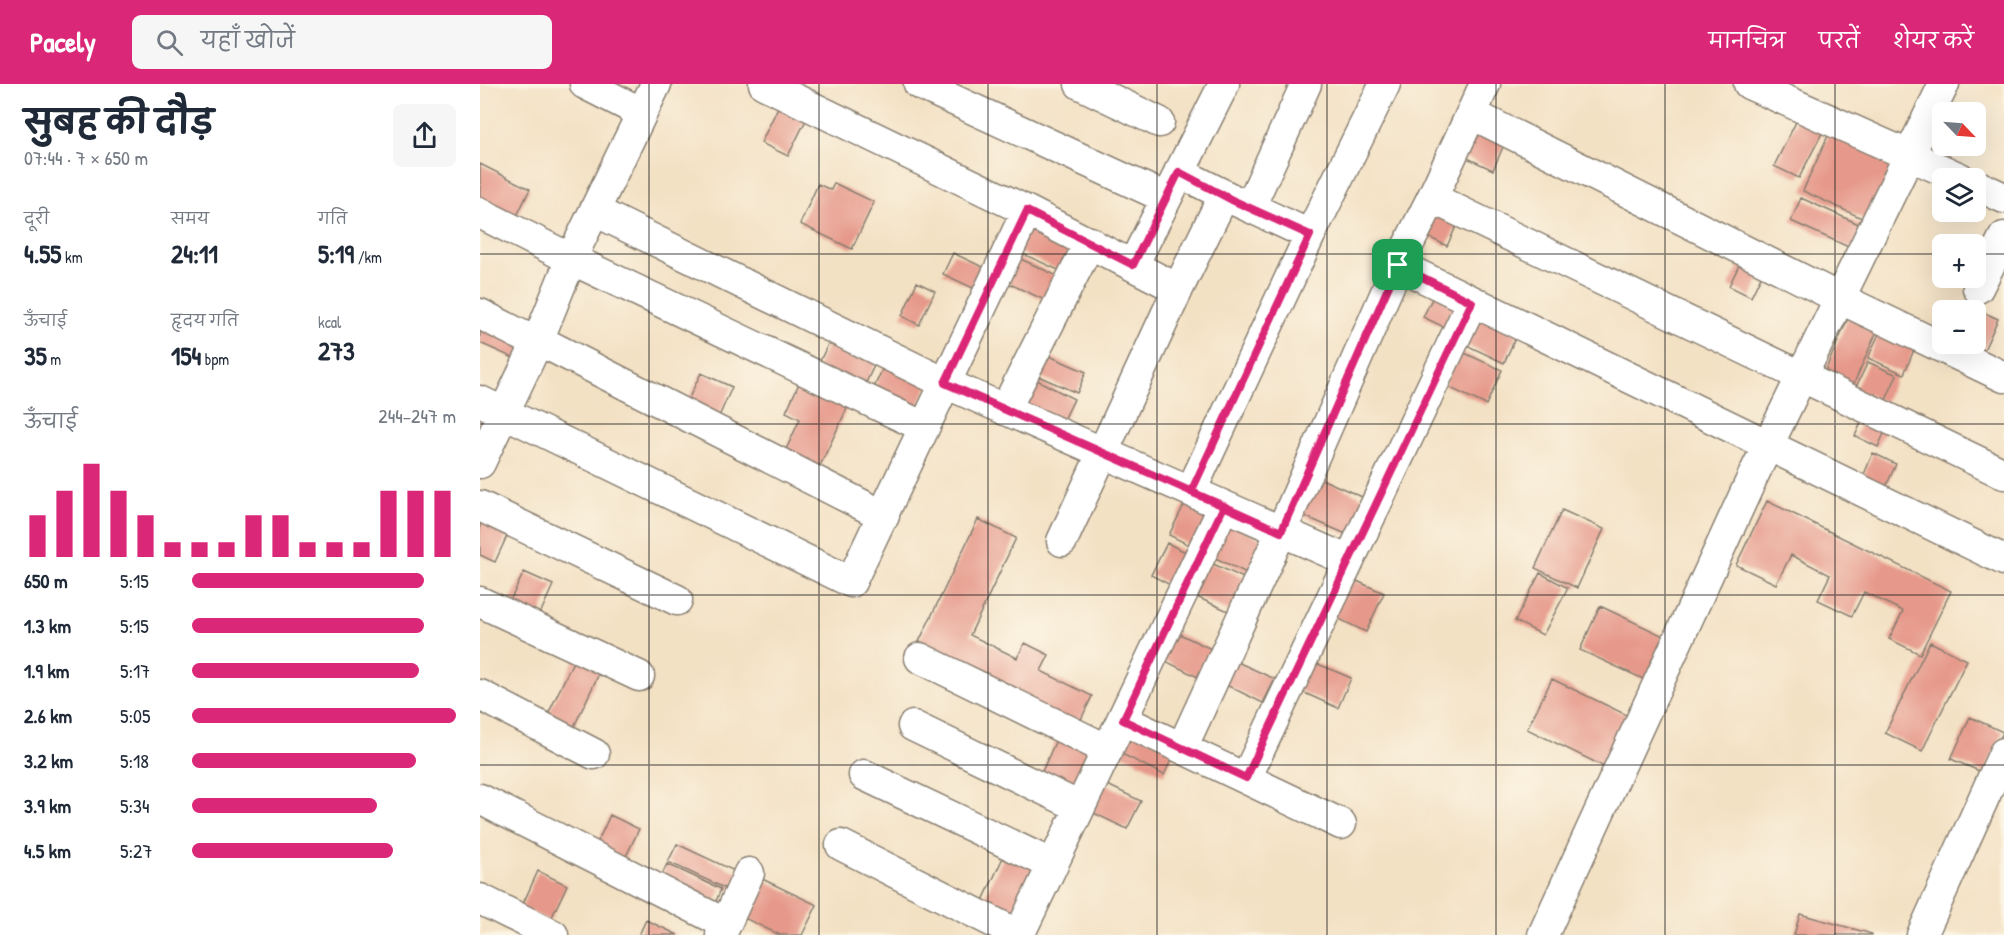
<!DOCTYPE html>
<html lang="hi">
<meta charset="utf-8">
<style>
:root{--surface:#fff;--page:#f6f6f7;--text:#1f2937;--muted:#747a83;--accent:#db2777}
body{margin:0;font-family:"Patrick Hand","Playpen Sans Deva",sans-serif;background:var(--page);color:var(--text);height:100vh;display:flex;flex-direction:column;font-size:22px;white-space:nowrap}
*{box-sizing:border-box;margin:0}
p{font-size:20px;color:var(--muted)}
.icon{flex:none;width:33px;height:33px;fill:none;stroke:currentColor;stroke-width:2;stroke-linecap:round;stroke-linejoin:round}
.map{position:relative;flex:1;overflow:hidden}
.drawer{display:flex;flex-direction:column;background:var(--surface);width:480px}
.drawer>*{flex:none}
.needle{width:39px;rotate:115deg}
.tools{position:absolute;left:1452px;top:18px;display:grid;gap:12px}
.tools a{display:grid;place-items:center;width:54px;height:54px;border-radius:9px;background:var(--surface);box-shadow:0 6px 24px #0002;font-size:30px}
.pin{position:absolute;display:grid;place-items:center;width:51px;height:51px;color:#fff;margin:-26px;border-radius:12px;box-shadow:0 3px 9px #0006}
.round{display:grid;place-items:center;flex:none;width:63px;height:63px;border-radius:9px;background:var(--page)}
.summary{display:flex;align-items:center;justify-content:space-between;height:102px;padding:0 24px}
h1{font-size:33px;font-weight:700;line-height:45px}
.stats{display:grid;grid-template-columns:repeat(3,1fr);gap:9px;height:102px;padding:6px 24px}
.stats div{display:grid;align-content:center}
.stats b{font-size:26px;font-weight:700}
.stats small{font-size:16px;font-weight:400}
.stats p{font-size:16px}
.chart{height:168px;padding:12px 24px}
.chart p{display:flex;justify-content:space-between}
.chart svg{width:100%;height:108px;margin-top:6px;stroke:var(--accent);stroke-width:6}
ul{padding:0 24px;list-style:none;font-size:20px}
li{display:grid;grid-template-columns:96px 72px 1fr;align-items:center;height:45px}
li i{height:15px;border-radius:8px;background:var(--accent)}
header{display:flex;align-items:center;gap:36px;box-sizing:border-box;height:84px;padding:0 30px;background:var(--accent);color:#fff}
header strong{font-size:28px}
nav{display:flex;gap:33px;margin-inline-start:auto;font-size:21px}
.search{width:420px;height:54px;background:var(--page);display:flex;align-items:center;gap:15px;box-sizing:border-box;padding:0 21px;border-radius:9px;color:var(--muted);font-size:22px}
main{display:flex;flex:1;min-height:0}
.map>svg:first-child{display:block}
.building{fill:#e6998a}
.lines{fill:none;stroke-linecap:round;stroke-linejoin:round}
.minor-casing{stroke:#887e70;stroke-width:33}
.minor{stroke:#fff;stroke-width:30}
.route-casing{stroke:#fff;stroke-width:12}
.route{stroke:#db2777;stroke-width:8}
.grid{fill:none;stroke:#1c1c1c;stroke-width:1.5;stroke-opacity:0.55}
</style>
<header>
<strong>Pacely</strong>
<div class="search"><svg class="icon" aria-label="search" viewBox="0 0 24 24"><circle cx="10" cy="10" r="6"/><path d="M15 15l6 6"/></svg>यहाँ खोजें</div>
<nav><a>मानचित्र</a><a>परतें</a><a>शेयर करें</a></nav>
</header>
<main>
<section class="drawer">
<div class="summary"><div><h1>सुबह की दौड़</h1><p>07:44 · 7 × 650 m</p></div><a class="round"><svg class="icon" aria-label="share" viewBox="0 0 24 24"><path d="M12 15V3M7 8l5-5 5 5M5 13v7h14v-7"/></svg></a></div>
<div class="stats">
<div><p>दूरी</p><b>4.55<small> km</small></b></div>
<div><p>समय</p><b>24:11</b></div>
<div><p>गति</p><b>5:19<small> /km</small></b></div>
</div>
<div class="stats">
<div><p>ऊँचाई</p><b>35<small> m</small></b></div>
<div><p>हृदय गति</p><b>154<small> bpm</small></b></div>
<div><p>kcal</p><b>273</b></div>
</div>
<div class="chart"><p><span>ऊँचाई</span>244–247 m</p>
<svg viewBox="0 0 160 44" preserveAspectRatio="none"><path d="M5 44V27M15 44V17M25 44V6M35 44V17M45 44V27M55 44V38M65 44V38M75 44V38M85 44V27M95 44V27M105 44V38M115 44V38M125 44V38M135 44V17M145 44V17M155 44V17"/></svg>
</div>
<ul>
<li><b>650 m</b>5:15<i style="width:88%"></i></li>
<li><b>1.3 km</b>5:15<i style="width:88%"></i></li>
<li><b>1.9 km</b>5:17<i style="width:86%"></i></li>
<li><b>2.6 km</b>5:05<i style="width:100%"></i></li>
<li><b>3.2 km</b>5:18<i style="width:85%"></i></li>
<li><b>3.9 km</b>5:34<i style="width:70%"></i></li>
<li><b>4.5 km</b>5:27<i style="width:76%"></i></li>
</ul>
</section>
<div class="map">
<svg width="1524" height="851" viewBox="0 0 1524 851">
<rect width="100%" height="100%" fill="#fcf5e5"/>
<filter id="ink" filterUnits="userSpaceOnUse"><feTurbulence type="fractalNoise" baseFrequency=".0167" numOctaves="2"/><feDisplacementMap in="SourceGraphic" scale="12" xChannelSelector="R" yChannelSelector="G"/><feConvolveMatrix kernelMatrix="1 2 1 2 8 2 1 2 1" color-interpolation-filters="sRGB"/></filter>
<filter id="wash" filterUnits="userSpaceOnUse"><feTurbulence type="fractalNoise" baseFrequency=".008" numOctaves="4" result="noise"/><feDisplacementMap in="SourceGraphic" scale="24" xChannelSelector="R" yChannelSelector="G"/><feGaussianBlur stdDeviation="1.35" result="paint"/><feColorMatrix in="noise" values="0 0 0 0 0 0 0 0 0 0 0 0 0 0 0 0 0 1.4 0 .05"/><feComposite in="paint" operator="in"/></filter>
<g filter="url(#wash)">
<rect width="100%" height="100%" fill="#f3e1c4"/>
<g id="blocks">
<path class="building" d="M 302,15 L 330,28 L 308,72 L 281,59 Z
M 1320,30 L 1345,43 L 1319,94 L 1294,82 Z
M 995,43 L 1026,56 L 1013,86 L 983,72 Z
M 1350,47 L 1415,77 L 1388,137 L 1323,107 Z
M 0,80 L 50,105 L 31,144 L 0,128 Z
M 354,99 L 394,118 L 372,165 L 320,140 L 338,100 L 351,106 Z
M 1321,114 L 1383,142 L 1373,165 L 1311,137 Z
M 956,122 L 980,134 L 967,162 L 942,150 Z
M 544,140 L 597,165 L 585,189 L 532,165 Z
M 473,169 L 505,184 L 495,205 L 463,190 Z
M 1265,169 L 1287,180 L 1271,213 L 1249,202 Z
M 532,171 L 582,194 L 571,219 L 521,196 Z
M 437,198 L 455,207 L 439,241 L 422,232 Z
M 955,209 L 984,223 L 972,247 L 943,233 Z
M 1489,222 L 1518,235 L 1500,275 L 1472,260 L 1496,260 L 1496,226 L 1487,226 Z
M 998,231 L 1037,250 L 1024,279 L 984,260 Z
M 0,232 L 50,255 L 40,277 L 0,259 Z
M 1369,232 L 1398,245 L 1371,306 L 1342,294 Z
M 1401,245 L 1436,261 L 1424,290 L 1388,274 Z
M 353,250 L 399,271 L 383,305 L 337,283 Z
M 980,267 L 1022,286 L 1006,321 L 964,301 Z
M 567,271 L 606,288 L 597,309 L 558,292 Z
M 407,275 L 451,295 L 435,329 L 392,308 Z
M 1388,278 L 1417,291 L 1405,318 L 1375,305 Z
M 221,289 L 252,303 L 238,335 L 206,320 Z
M 322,293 L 371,316 L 338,386 L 304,370 L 320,335 L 306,328 Z
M 553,294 L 594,315 L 581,342 L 539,321 Z
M 1387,326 L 1410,336 L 1398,363 L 1375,352 Z
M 1393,369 L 1416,380 L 1405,405 L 1382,395 Z
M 830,390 L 889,416 L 873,453 L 813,427 Z
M 1287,417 L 1471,507 L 1440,570 L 1409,555 L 1423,527 L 1384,508 L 1372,532 L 1338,516 L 1350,491 L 1311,471 L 1296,500 L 1256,481 Z
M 705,419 L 734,433 L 717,465 L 689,451 Z
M 0,426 L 32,441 L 15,478 L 0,471 Z
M 1082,426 L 1124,445 L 1097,504 L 1055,484 Z
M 498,435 L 536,454 L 490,551 L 537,574 L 545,559 L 569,571 L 561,587 L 612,612 L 597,644 L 436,564 Z
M 744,437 L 789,459 L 773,492 L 729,471 Z
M 687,459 L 710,470 L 694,503 L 671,491 Z
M 725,476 L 770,497 L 755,530 L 710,510 Z
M 44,488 L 73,501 L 55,541 L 25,527 Z
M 1060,489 L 1088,504 L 1063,551 L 1035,537 Z
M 870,494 L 904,509 L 886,548 L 853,532 Z
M 1120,522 L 1192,556 L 1172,599 L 1100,566 Z
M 693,547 L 740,569 L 726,597 L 679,574 Z
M 1450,558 L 1487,576 L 1442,667 L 1405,649 Z
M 97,569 L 123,581 L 90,651 L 64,639 Z
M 824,574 L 871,594 L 858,624 L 811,603 Z
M 755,577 L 795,595 L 783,619 L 744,600 Z
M 1072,595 L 1153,634 L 1129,685 L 1047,645 Z
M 1490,633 L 1523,648 L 1504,689 L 1471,675 Z
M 642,642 L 695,668 L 684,691 L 630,664 Z
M 580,647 L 613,662 L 588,716 L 556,701 Z
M 615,695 L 661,717 L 647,745 L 601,723 Z
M 130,731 L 159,745 L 141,783 L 112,770 Z
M 197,760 L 259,789 L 251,807 L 188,778 Z
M 527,765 L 562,781 L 535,839 L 500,823 Z
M 187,780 L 241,805 L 234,822 L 179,797 Z
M 58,787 L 87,801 L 70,837 L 41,824 Z
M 278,793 L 337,821 L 322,851 L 300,851 L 260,832 Z
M 1320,830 L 1392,850 L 1392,851 L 1314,851 Z
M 166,836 L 198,851 L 159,851 Z"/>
</g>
</g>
<g filter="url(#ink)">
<use href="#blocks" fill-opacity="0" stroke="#887e70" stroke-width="1.5"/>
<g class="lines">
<g class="minor-casing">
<path id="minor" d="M 105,0 L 162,29
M 284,0 L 547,127 L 698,205
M 439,0 L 686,114
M 600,0 L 679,38
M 1269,0 L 1480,94
M 992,30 L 1359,214 L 1524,293
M 699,88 L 752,115 L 830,151
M 1496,101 L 1524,114
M 952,114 L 1524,390
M 770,123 L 826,0
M 115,127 L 465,299 L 869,477
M 0,129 L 91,175 L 444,343
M 653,181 L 744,0
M 918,181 L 1524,476
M 1498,204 L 1524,153
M 0,230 L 57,259 L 72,263 L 404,432
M 0,317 L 371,498 L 547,127
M 525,326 L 610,158
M 0,379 L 57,259 L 91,175 L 176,0
M 711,407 L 830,151 L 905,0
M 0,422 L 197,516
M 582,457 L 698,205 L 744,111
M 0,518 L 159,592
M 440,574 L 628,666
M 0,611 L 114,670
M 643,636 L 861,740
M 433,642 L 600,723
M 702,664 L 801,448 L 918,181 L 952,114 L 1005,0
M 384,691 L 573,781
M 766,694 L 992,218
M 0,715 L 246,840
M 361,761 L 539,851
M 0,815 L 73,851
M 241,851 L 269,789
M 539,851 L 744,422
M 1063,851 L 1273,392 L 1464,0
M 1442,851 L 1524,669"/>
</g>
<use href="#minor" class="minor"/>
</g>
</g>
<g class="lines" filter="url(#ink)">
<g class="route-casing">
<path id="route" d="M 918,181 L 801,448 C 690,397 577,349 465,299 L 547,127 L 653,181 L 699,88 L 752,116 L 830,151 L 711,408 L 744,422 L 643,636 L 766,694 L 992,218 L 918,181"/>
</g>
<use href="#route" class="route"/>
</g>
<path class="grid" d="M 169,0 L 169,851M 339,0 L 339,851M 508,0 L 508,851M 677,0 L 677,851M 847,0 L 847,851M 1016,0 L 1016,851M 1185,0 L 1185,851M 1355,0 L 1355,851M 0,170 L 1462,170M 1496,170 L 1524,170M 0,340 L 1524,340M 0,511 L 1524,511M 0,681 L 1524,681"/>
</svg>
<div class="tools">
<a><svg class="needle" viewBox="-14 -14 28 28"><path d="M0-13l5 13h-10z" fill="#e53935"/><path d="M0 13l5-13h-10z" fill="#747a83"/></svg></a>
<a><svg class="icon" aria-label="layers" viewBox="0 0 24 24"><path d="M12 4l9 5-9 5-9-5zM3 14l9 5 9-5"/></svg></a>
<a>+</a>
<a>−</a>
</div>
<div class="pin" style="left:918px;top:181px;background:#1e9e55"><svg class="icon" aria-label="arrive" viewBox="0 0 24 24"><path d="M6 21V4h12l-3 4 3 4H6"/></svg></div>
</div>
</main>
